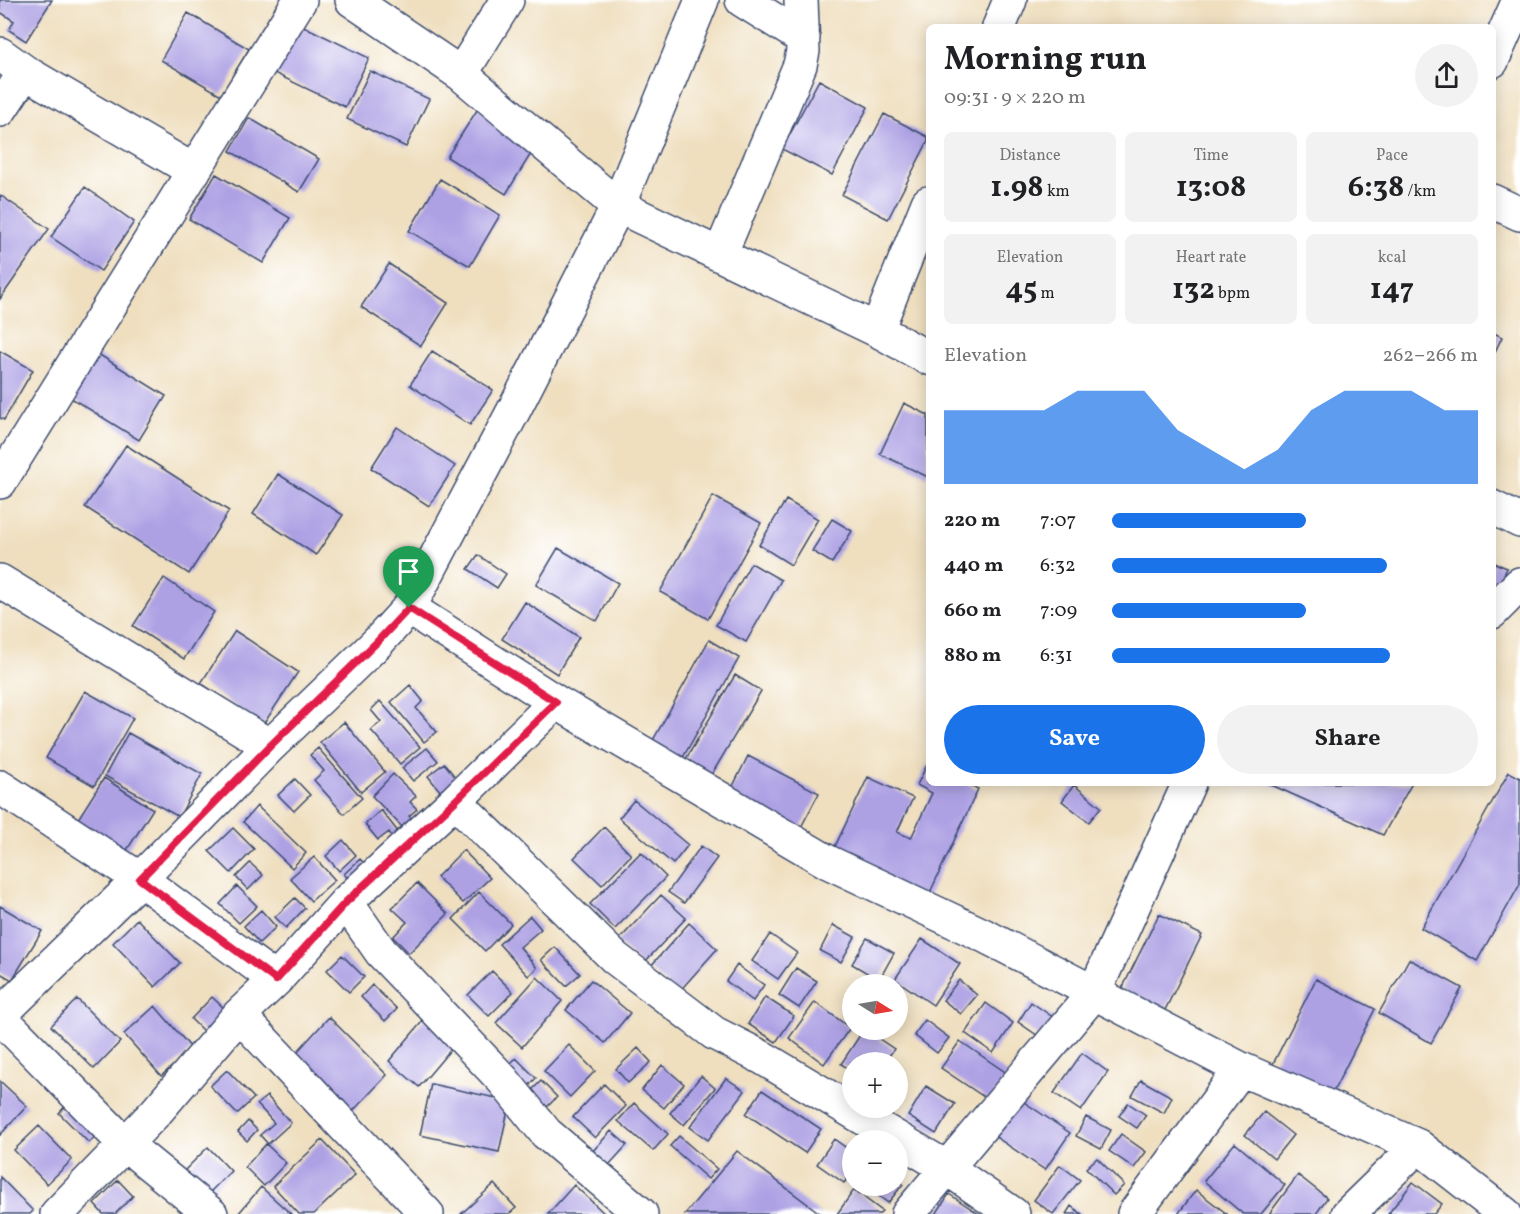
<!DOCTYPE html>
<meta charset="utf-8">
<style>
:root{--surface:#fff;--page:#f2f2f2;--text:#202124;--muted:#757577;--accent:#1a73e8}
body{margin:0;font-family:Vollkorn,serif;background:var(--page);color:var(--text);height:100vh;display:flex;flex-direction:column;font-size:22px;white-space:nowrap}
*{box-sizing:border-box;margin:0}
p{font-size:20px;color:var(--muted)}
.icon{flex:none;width:33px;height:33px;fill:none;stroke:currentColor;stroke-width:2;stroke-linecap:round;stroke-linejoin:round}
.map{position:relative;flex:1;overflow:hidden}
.details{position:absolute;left:926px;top:24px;width:570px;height:762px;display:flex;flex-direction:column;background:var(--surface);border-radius:9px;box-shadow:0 3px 15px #0003}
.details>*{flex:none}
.needle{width:39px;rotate:101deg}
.buttons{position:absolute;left:842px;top:974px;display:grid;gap:12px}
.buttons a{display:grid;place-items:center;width:66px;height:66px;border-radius:50%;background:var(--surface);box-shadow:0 3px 15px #0003;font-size:30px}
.pin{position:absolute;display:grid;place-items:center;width:51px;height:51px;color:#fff;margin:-62px -26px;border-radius:50% 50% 50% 0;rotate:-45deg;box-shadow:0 0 6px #0007}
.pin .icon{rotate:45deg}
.round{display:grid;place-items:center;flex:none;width:63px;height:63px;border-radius:32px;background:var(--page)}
.overview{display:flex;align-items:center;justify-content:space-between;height:102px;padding:0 18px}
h1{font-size:33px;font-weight:700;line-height:45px}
.figures{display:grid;grid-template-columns:repeat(3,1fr);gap:9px;height:102px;padding:6px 18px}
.figures div{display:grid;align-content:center;border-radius:9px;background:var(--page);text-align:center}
.figures b{font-size:30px;font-weight:700}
.figures small{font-size:16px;font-weight:400}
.figures p{font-size:16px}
.chart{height:168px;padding:12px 18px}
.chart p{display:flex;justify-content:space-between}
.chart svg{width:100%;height:108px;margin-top:6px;fill:var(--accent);opacity:.7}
.primary-button{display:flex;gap:12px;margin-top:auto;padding:12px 18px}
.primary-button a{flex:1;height:69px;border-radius:36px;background:var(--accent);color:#fff;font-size:24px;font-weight:700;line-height:69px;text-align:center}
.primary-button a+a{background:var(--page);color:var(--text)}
ul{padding:0 18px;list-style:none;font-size:20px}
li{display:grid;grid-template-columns:96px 72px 1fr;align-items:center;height:45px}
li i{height:15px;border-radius:8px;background:var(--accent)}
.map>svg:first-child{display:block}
.building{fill:#ada1e4}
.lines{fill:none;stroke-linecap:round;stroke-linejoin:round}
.minor-casing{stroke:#3b496d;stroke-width:36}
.minor{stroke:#fff;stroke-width:33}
.route-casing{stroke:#fff;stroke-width:12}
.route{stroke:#e11d48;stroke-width:8}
</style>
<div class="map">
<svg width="1520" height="1214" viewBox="0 0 1520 1214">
<rect width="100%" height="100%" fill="#fff"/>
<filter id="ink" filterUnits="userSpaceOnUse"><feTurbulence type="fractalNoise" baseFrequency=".0167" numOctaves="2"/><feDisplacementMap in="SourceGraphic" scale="12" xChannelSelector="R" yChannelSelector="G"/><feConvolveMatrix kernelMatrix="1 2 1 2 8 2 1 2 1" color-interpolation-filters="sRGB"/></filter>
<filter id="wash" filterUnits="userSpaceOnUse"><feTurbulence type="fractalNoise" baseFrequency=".008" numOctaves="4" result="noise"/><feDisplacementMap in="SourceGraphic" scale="24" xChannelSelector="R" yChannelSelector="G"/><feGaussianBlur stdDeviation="1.35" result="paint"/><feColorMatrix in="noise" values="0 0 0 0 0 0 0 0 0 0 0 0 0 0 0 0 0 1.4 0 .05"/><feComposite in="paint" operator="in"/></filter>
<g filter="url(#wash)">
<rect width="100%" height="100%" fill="#efdfbf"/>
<g id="blocks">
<path class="building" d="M 0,0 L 52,0 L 26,41 L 9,30 L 14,21 L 0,12 Z
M 188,13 L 249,49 L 221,95 L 161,60 Z
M 297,23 L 369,58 L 345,107 L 274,73 Z
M 370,71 L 429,99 L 406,147 L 347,119 Z
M 819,80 L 868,107 L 832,175 L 782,149 Z
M 479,107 L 537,144 L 506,194 L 447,157 Z
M 884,114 L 928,137 L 928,141 L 888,219 L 842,195 Z
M 249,118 L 319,159 L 299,192 L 230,151 Z
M 216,174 L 290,218 L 263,263 L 189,219 Z
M 440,179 L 500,215 L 470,266 L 409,231 Z
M 85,187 L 134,222 L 101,271 L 51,237 Z
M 0,195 L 49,229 L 0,299 Z
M 389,264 L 448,303 L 421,346 L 361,307 Z
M 1492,332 L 1502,337 L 1492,358 Z
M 0,351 L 33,370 L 4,420 L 0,418 Z
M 432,351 L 493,390 L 470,425 L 410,385 Z
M 98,354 L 166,396 L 139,440 L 71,398 Z
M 904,403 L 928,415 L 928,477 L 880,454 Z
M 397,427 L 455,466 L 429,506 L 371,468 Z
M 126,445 L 229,511 L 189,574 L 85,507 Z
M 278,474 L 343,515 L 316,555 L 253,514 Z
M 713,496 L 761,523 L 708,619 L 660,592 Z
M 786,500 L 818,519 L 791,565 L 759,545 Z
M 832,519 L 852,531 L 832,563 L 812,551 Z
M 558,548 L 618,583 L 597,621 L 536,585 Z
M 478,555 L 506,574 L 497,588 L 468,569 Z
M 1492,562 L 1507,568 L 1492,601 Z
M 751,563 L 781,580 L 746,642 L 716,625 Z
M 164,578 L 214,612 L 184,659 L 133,626 Z
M 525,602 L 579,637 L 557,674 L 502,639 Z
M 235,631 L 298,672 L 263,725 L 201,683 Z
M 709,640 L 739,658 L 677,768 L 647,751 Z
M 735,675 L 761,691 L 712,774 L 686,759 Z
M 410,685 L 423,701 L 416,708 L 437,732 L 424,742 L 391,702 Z
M 85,691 L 133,718 L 94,786 L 46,758 Z
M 380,701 L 420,747 L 400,764 L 371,730 L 381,722 L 371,710 Z
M 344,722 L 385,772 L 361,792 L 320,742 Z
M 128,733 L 202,774 L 179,817 L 105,776 Z
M 318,748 L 362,798 L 344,814 L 314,780 L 324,771 L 310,755 Z
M 427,748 L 438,761 L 413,781 L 402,768 Z
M 748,756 L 819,793 L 799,831 L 729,794 Z
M 444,763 L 464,788 L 448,801 L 428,776 Z
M 927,765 L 928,765 L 928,783 L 966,783 L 978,789 L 927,899 L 831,855 L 868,777 L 913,798 L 897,832 L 911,838 L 932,793 L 917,785 Z
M 1509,772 L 1520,778 L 1520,884 L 1477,961 L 1421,928 Z
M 393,774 L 416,796 L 410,802 L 417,809 L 409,816 L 416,823 L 407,832 L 372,796 Z
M 104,778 L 153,809 L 120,861 L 71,830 Z
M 295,779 L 310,795 L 294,811 L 278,795 Z
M 1267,783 L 1412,783 L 1383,835 Z
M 1074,785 L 1101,807 L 1089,822 L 1062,801 Z
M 634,800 L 688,845 L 673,864 L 619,818 Z
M 257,806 L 306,853 L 292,868 L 243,822 Z
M 381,810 L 402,837 L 396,842 L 389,832 L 378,840 L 365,824 Z
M 604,827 L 631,855 L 602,885 L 574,858 Z
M 233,828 L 254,849 L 231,873 L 209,851 Z
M 343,840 L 356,855 L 339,871 L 326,856 Z
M 701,846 L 717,858 L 684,903 L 668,892 Z
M 463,850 L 490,878 L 463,903 L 437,877 Z
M 641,852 L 666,877 L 615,929 L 590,904 Z
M 314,857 L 335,880 L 311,901 L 290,878 Z
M 360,859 L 372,872 L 356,887 L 344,874 Z
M 250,863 L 263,875 L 248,890 L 236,877 Z
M 417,883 L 448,914 L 409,953 L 393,937 L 407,922 L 392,908 Z
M 237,886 L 257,906 L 239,923 L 220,904 Z
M 479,892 L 511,924 L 485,951 L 453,919 Z
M 661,895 L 686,918 L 642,965 L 617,942 Z
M 295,898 L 305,908 L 286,928 L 275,917 Z
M 0,906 L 42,931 L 12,980 L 0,973 Z
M 261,910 L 276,927 L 259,943 L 244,926 Z
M 1159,914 L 1202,935 L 1165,1010 L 1122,989 Z
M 530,916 L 541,929 L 520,947 L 537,968 L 528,976 L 499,944 Z
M 137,919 L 180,963 L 155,987 L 113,943 Z
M 689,923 L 717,949 L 677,994 L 649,968 Z
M 833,925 L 855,937 L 841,962 L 820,951 Z
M 770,934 L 797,953 L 778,979 L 752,961 Z
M 867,938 L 894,953 L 879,980 L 852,964 Z
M 922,939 L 960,964 L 933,1005 L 895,979 Z
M 555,947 L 580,974 L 566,986 L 541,960 Z
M 342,955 L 364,977 L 349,992 L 327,970 Z
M 1409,959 L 1462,988 L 1431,1043 L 1379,1013 Z
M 737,965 L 764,985 L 753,1001 L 726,981 Z
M 796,968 L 817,981 L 799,1008 L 779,995 Z
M 492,971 L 513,992 L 489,1016 L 468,995 Z
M 537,977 L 562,1001 L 522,1047 L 496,1023 Z
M 1316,979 L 1375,1009 L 1331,1096 L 1272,1066 Z
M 591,980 L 630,1013 L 605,1043 L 566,1010 Z
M 959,980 L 977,995 L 961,1014 L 943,1000 Z
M 372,985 L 397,1009 L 385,1021 L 361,997 Z
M 212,997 L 228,1012 L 207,1035 L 191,1019 Z
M 765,997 L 794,1016 L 776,1042 L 748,1024 Z
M 77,999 L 120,1042 L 94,1069 L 51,1026 Z
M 815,1002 L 850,1028 L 824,1064 L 789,1038 Z
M 1031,1002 L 1057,1020 L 1044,1040 L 1018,1022 Z
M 986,1003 L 1013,1023 L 993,1053 L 965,1033 Z
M 155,1006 L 192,1049 L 161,1076 L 124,1034 Z
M 329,1017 L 387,1075 L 353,1111 L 297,1052 Z
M 426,1017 L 456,1043 L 419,1087 L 389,1061 Z
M 925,1020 L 949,1038 L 937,1053 L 914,1035 Z
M 864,1029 L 894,1049 L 885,1062 L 852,1062 L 852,1071 L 841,1064 Z
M 960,1041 L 1008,1074 L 990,1101 L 941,1068 Z
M 569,1045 L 595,1071 L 570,1097 L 544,1071 Z
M 638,1048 L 651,1062 L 628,1083 L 616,1069 Z
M 1082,1053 L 1108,1072 L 1081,1111 L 1054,1093 Z
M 516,1058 L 536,1078 L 525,1090 L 504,1070 Z
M 662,1065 L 684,1084 L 664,1108 L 642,1090 Z
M 227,1070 L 254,1098 L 237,1114 L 210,1086 Z
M 701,1076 L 715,1088 L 684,1125 L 670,1113 Z
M 726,1078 L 745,1091 L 708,1140 L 690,1127 Z
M 1141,1080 L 1172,1097 L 1164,1113 L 1132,1096 Z
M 0,1081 L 27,1106 L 0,1135 Z
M 541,1081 L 557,1097 L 542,1112 L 526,1096 Z
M 431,1084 L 510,1101 L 499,1152 L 420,1135 Z
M 604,1084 L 626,1106 L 595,1138 L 573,1117 Z
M 926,1086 L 955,1104 L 936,1134 L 908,1116 Z
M 762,1090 L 821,1129 L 805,1153 L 746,1114 Z
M 1012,1094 L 1070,1133 L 1045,1170 L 987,1131 Z
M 75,1096 L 105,1126 L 89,1143 L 59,1113 Z
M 267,1096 L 291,1123 L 268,1144 L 260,1135 L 274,1123 L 257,1104 Z
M 634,1103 L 668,1134 L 653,1151 L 618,1121 Z
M 1128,1103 L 1146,1115 L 1137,1128 L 1119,1116 Z
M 1264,1112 L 1293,1135 L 1274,1159 L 1245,1135 Z
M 1086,1117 L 1111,1130 L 1101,1149 L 1076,1136 Z
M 248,1121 L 257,1130 L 247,1141 L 238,1132 Z
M 39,1126 L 72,1160 L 47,1184 L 14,1150 Z
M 611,1131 L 627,1145 L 608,1166 L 592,1152 Z
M 1121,1134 L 1146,1152 L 1134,1168 L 1109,1151 Z
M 679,1136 L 717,1169 L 708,1179 L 670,1146 Z
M 834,1139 L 852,1152 L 852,1172 L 844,1183 L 817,1164 Z
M 322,1140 L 355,1175 L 314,1214 L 299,1214 L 273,1186 Z
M 1235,1143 L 1285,1185 L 1261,1214 L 1243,1214 L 1204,1181 Z
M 266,1144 L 286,1163 L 264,1186 L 245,1167 Z
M 208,1147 L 231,1171 L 207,1195 L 183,1172 Z
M 737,1151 L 821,1214 L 685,1214 Z
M 1097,1158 L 1124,1185 L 1114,1195 L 1086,1168 Z
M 1060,1165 L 1080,1180 L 1053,1214 L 1034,1200 Z
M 1298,1175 L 1327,1198 L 1316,1214 L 1269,1214 Z
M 0,1177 L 33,1211 L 30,1214 L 0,1214 Z
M 897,1179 L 903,1184 L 888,1203 L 865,1185 L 897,1185 Z
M 118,1180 L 133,1196 L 115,1214 L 103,1214 L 94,1204 Z
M 1413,1182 L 1442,1204 L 1434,1214 L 1388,1214 Z
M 494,1184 L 516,1208 L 509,1214 L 461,1214 Z
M 574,1185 L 605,1214 L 548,1214 Z
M 261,1187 L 291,1214 L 238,1214 Z
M 854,1190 L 882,1211 L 880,1214 L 837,1214 Z
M 1196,1190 L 1227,1214 L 1178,1214 Z
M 949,1194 L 979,1214 L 936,1214 Z
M 1071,1206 L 1082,1214 L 1066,1214 Z"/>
</g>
</g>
<g filter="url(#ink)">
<use href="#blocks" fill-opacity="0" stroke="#3b496d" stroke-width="1.5"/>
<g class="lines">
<g class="minor-casing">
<path id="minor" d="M 702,0 L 618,206 L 877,330 L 928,358
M 742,0 L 803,38
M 999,27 L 1010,0
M 0,54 L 25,72 L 194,171
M 1492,61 L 1519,0
M 461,74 L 507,0
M 0,110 L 25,72
M 1492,201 L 1520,214
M 720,255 L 800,65 L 803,51 L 801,0
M 877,330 L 928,203
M 0,482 L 300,0
M 1492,507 L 1520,521
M 0,581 L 270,746
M 409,608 L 556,702 L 828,862 L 987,937 L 1241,1069 L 1418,1146 L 1505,1214
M 1492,612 L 1520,584
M 0,787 L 140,879 L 276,980
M 455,801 L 615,958 L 714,1033 L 763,1058 L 947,1168 L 1013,1214
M 346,902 L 381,952 L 503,1080 L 546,1133 L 641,1214
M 0,1015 L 140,879 L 270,746 L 377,643 L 409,608 L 515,408 L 618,206 L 461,74 L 352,0
M 239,1015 L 427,1214
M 0,1017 L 125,1144 L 211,1214
M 57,1214 L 156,1112 L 239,1015 L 276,980 L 346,902 L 455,801 L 556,702
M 908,1214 L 1094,993 L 1189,783
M 1134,1214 L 1241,1069
M 1348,1214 L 1418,1146"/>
</g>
<use href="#minor" class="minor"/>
</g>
</g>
<g class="lines" filter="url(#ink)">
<g class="route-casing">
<path id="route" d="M 409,608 L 556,702 L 455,801 L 346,902 L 276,980 L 140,879 L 270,746 L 377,642 Z"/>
</g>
<use href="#route" class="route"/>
</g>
</svg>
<div class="buttons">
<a><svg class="needle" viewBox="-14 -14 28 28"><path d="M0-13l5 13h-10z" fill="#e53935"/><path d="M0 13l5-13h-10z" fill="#757577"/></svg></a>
<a>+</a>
<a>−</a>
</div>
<div class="pin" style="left:409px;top:608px;background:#1e9e55"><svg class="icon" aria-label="arrive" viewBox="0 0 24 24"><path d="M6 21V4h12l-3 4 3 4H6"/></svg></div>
<section class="details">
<div class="overview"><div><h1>Morning run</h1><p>09:31 · 9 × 220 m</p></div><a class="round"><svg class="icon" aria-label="share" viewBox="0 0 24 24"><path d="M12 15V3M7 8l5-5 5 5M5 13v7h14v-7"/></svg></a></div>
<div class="figures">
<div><p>Distance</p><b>1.98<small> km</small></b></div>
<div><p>Time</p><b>13:08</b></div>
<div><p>Pace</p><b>6:38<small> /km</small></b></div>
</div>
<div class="figures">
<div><p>Elevation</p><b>45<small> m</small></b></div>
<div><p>Heart rate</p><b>132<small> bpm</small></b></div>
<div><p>kcal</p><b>147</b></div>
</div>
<div class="chart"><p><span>Elevation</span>262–266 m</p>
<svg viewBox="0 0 160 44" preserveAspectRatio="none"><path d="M0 44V14L10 14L20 14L30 14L40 6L50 6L60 6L70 22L80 30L90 38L100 30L110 14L120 6L130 6L140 6L150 14L160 14V44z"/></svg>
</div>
<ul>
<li><b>220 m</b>7:07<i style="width:53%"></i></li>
<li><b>440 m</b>6:32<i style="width:75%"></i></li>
<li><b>660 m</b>7:09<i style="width:53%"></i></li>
<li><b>880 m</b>6:31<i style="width:76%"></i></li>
</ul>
<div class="primary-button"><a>Save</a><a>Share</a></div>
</section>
</div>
